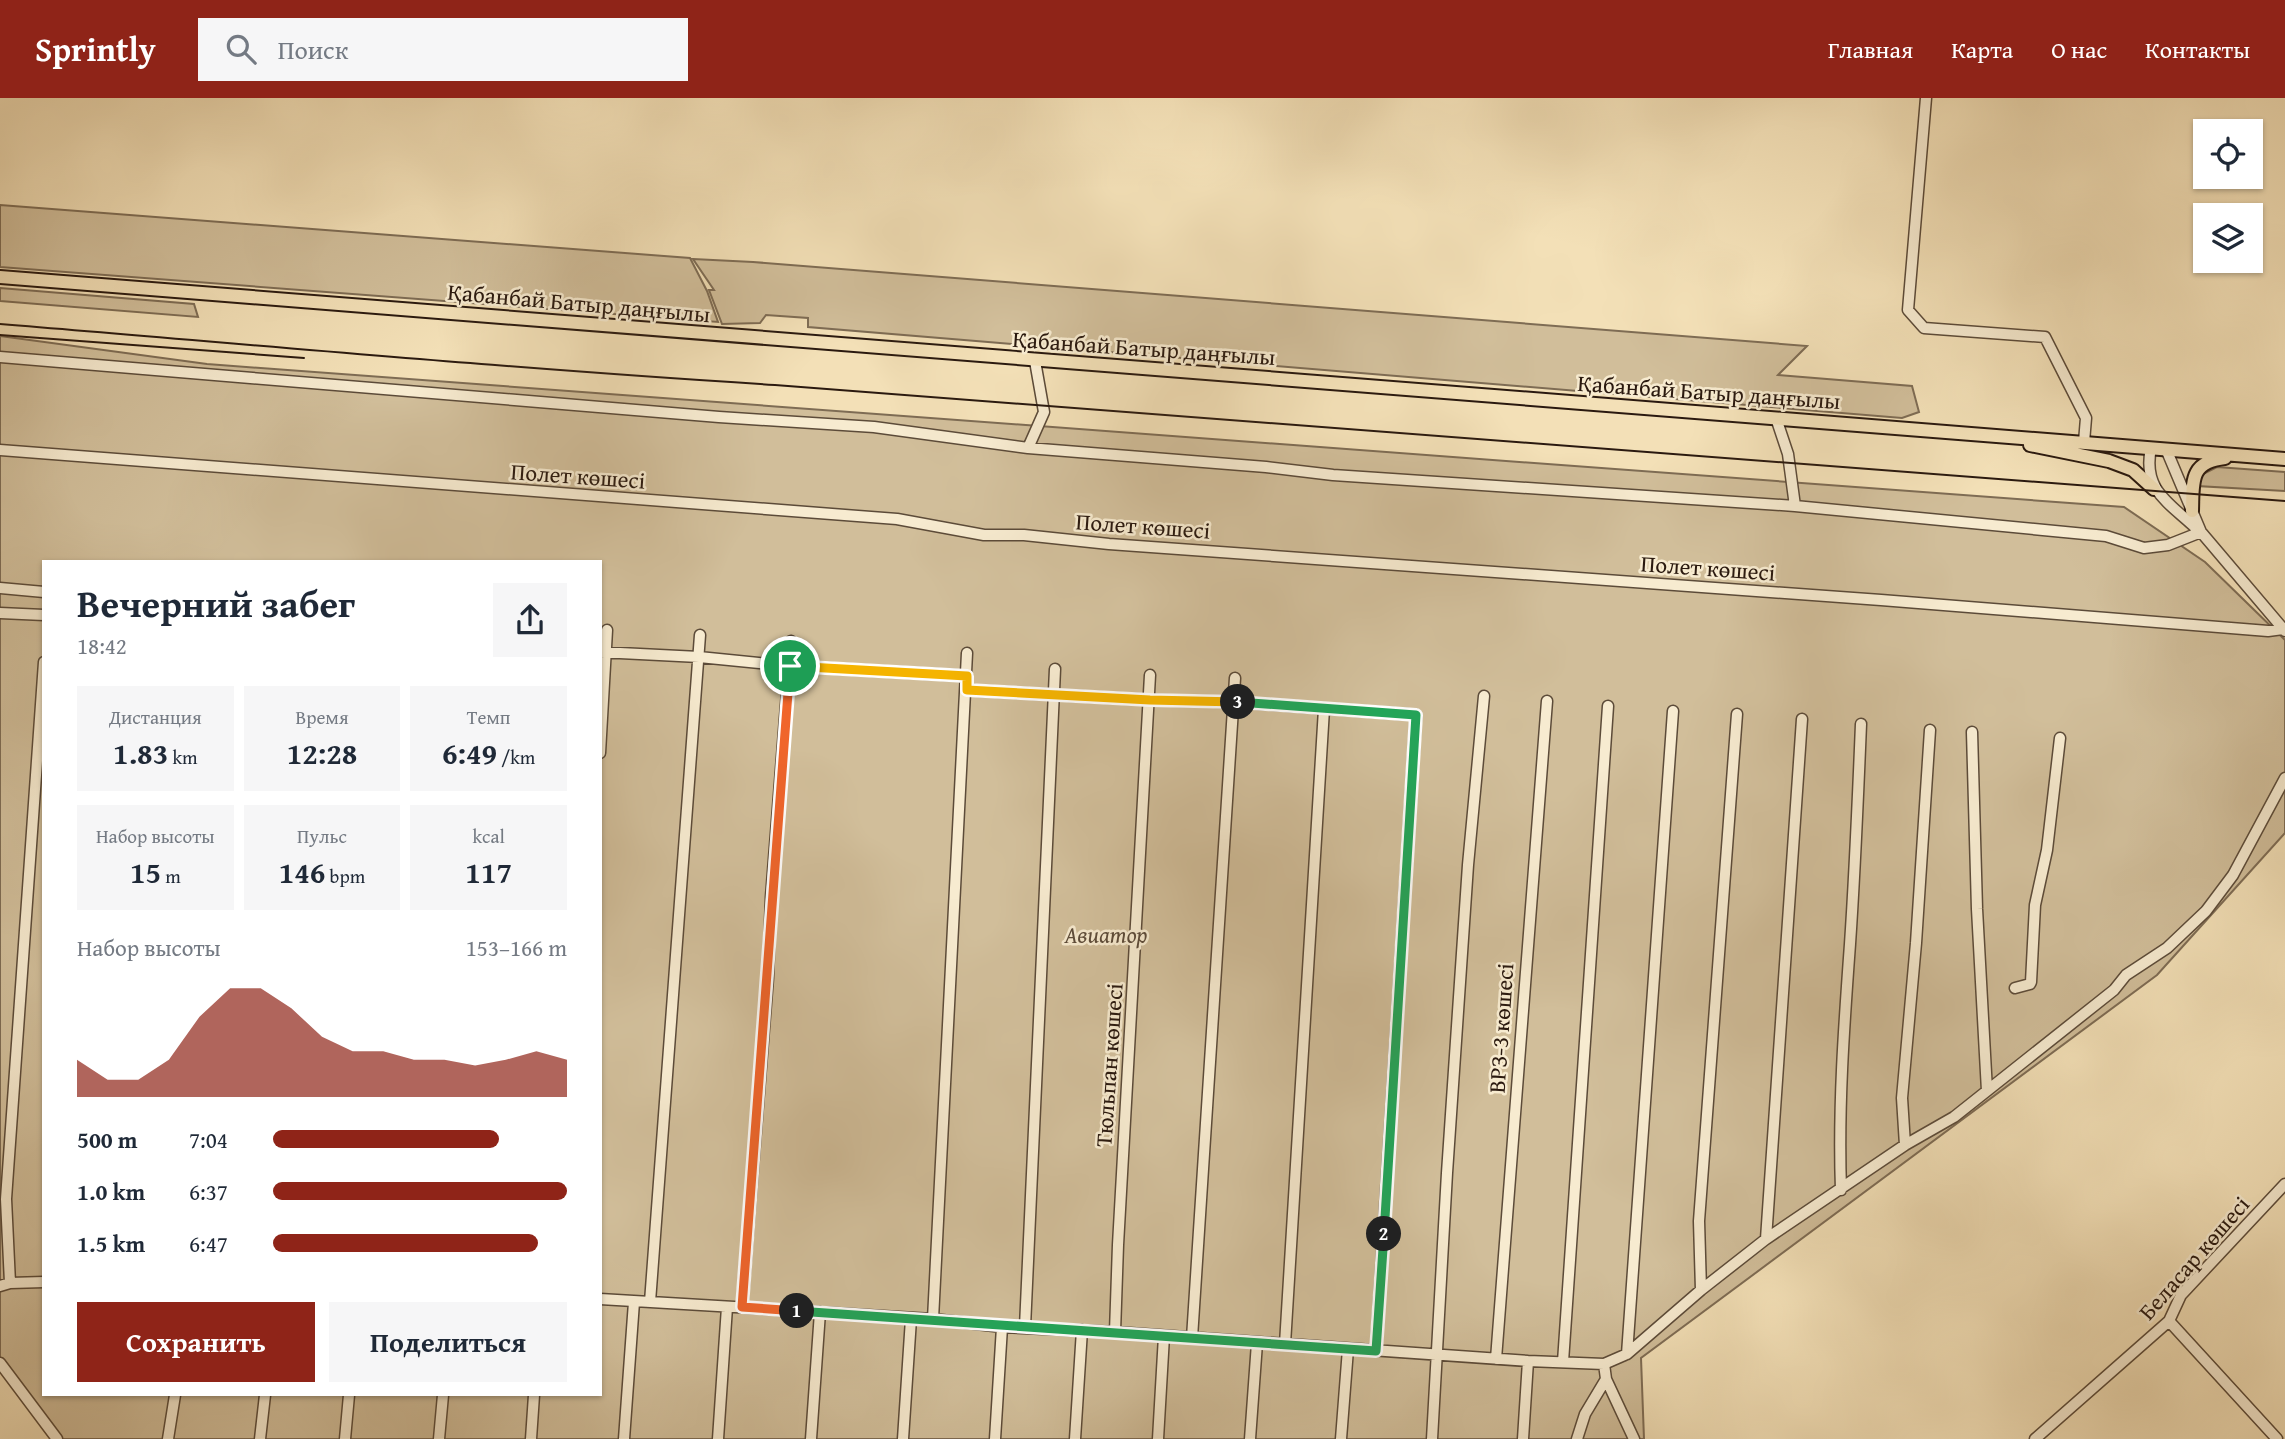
<!DOCTYPE html>
<html lang="ru">
<meta charset="utf-8">
<style>
:root{--surface:#fff;--page:#f6f6f7;--text:#1f2937;--muted:#747a83;--accent:#8f2418}
body{margin:0;font-family:"Gentium Book Plus",serif;background:var(--page);color:var(--text);height:100vh;display:flex;flex-direction:column;font-size:26px;white-space:nowrap}
*{box-sizing:border-box;margin:0}
p{font-size:23px;color:var(--muted)}
.icon{flex:none;width:38px;height:38px;fill:none;stroke:currentColor;stroke-width:2;stroke-linecap:round;stroke-linejoin:round}
.map{position:relative;flex:1;overflow:hidden}
.drawer{position:absolute;left:42px;top:462px;width:560px;height:836px;display:flex;flex-direction:column;background:var(--surface);border-radius:0px;box-shadow:0 2px 5px #0004}
.drawer>*{flex:none}
.buttons{position:absolute;left:2193px;top:21px;display:grid;gap:14px}
.buttons a{display:grid;place-items:center;width:70px;height:70px;border-radius:0px;background:var(--surface);box-shadow:0 2px 5px #0004;font-size:35px}
.pin{position:absolute;display:grid;place-items:center;width:60px;height:60px;color:#fff;margin:-30px;border:4px solid #fff;border-radius:50%;box-shadow:0 2px 7px #0007}
.km{position:absolute;width:35px;height:35px;margin:-18px;border-radius:50%;background:#222;color:#fff;font-size:19px;line-height:35px;text-align:center}
.round{display:grid;place-items:center;flex:none;width:74px;height:74px;border-radius:0px;background:var(--page)}
.overview{display:flex;align-items:center;justify-content:space-between;height:119px;padding:0 35px}
h1{font-size:38px;font-weight:700;line-height:52px}
.figures{display:grid;grid-template-columns:repeat(3,1fr);gap:10px;height:119px;padding:7px 35px}
.figures div{display:grid;align-content:center;border-radius:0px;background:var(--page);text-align:center}
.figures b{font-size:30px;font-weight:700}
.figures small{font-size:19px;font-weight:400}
.figures p{font-size:19px}
.chart{height:196px;padding:14px 35px}
.chart p{display:flex;justify-content:space-between}
.chart svg{width:100%;height:126px;margin-top:7px;fill:var(--accent);opacity:.7}
.action{display:flex;gap:14px;margin-top:auto;padding:14px 35px}
.action a{flex:1;height:80px;border-radius:0px;background:var(--accent);color:#fff;font-size:28px;font-weight:700;line-height:80px;text-align:center}
.action a+a{background:var(--page);color:var(--text)}
ul{padding:0 35px;list-style:none;font-size:23px}
li{display:grid;grid-template-columns:112px 84px 1fr;align-items:center;height:52px}
li i{height:18px;border-radius:9px;background:var(--accent)}
header{display:flex;align-items:center;gap:42px;box-sizing:border-box;height:98px;padding:0 35px;background:var(--accent);color:#fff}
header strong{font-size:33px}
nav{display:flex;gap:38px;margin-inline-start:auto;font-size:24px}
.search{width:490px;height:63px;background:var(--page);display:flex;align-items:center;gap:18px;box-sizing:border-box;padding:0 24px;border-radius:0px;color:var(--muted);font-size:26px}
.map>svg:first-child{display:block}
.green{fill:#d1be9a;stroke:#7e6c54;stroke-width:2;fill-rule:evenodd}
.lines{fill:none;stroke-linecap:round;stroke-linejoin:round}
.minor-casing{stroke:#5c4b39;stroke-width:13}
.major-casing{stroke:#2a190f;stroke-width:16}
.minor{stroke:#f7ebd0;stroke-width:10}
.major{stroke:#f3e0b7;stroke-width:12}
.tram{stroke:#2a190f;stroke-width:2}
.split-1-casing{stroke:#fff;stroke-width:14}
.split-2-casing{stroke:#fff;stroke-width:14}
.split-3-casing{stroke:#fff;stroke-width:14}
.split-4-casing{stroke:#fff;stroke-width:14}
.split-1{stroke:#f0652b;stroke-width:9}
.split-2{stroke:#22a559;stroke-width:9}
.split-3{stroke:#22a559;stroke-width:9}
.split-4{stroke:#f5b400;stroke-width:9}
.labels{text-anchor:middle;stroke-width:5;stroke-linejoin:round;paint-order:stroke}
.street-label{font-size:23px;fill:#2a190f;stroke:#f7ebd0}
.park-label{font-size:23px;font-style:italic;fill:#5c4b39;stroke:#f7ebd0}
</style>
<header>
<strong>Sprintly</strong>
<div class="search"><svg class="icon" aria-label="search" viewBox="0 0 24 24"><circle cx="10" cy="10" r="6"/><path d="M15 15l6 6"/></svg>Поиск</div>
<nav><a>Главная</a><a>Карта</a><a>О нас</a><a>Контакты</a></nav>
</header>
<div class="map">
<svg width="2285" height="1341" viewBox="0 0 2285 1341">
<rect width="100%" height="100%" fill="#f3e0b7"/>
<filter id="stains"><feTurbulence type="fractalNoise" baseFrequency=".00286" numOctaves="4"/><feColorMatrix values="0 0 0 0 .2 0 0 0 0 .09 0 0 0 0 .02 0 0 0 .5 -.17"/></filter>
<radialGradient id="worn" r=".72"><stop offset=".6" stop-color="#630" stop-opacity="0"/><stop offset="1" stop-color="#630" stop-opacity=".3"/></radialGradient>
<path class="green" d="M 0,107 L 690,160 L 707,193 L 718,224 L 0,169 Z
M 693,161 L 753,164 L 1807,248 L 1778,277 L 1912,288 L 1919,314 L 1902,320 L 808,229 L 808,220 L 766,217 L 760,225 L 722,226 L 709,192 L 714,192 Z
M 0,190 L 194,206 L 198,219 L 0,203 Z
M 0,238 L 207,266 L 2124,409 L 2205,464 L 2285,542 L 2285,735 L 2157,877 L 1641,1260 L 1644,1341 L 53,1341 L 0,1267 ZM 44,464 L 600,464 L 600,1297 L 44,1297 Z
M 2217,369 L 2285,374 L 2285,393 L 2197,388 L 2201,377 Z"/>
<g class="lines">
<g class="minor-casing">
<path id="minor" d="M 1926,0 L 1908,212 L 1924,230 L 2045,239 L 2086,320 L 2084,344
M 0,259 L 719,319 L 874,329 L 1028,350 L 1266,369 L 1333,377 L 1795,408 L 2106,438 L 2144,450 L 2168,447 L 2201,434
M 1776,320 L 1788,356 L 1795,408
M 1028,350 L 1044,314 L 1035,263
M 2151,350 C 2142,393 2170,405 2198,432
M 2166,351 L 2201,434 L 2285,533
M 0,352 L 897,421 L 984,437 L 1024,437 L 1109,446 L 1881,502 L 2268,533 L 2283,531
M 0,490 L 44,494
M 0,515 L 44,517
M 600,554 L 699,559 L 790,568 L 967,578
M 967,592 L 1150,602 L 1234,604 L 1416,617 L 1376,1253
M 1972,634 L 1977,811 L 1987,993
M 600,655 L 607,532
M 2015,890 L 2030,886 L 2031,884 L 2035,807 L 2047,752 L 2060,640
M 1905,1047 L 1902,1000 L 1916,845 L 1930,632
M 1841,1092 C 1838,1010 1844,928 1850,846 C 1855,773 1858,700 1861,626
M 1766,1141 L 1802,621
M 10,1185 L 6,1101 L 44,564
M 0,1188 L 10,1185 L 44,1184
M 1701,1192 L 1699,1123 L 1737,616
M 600,1201 L 933,1221 L 1002,1229 L 1115,1234 L 1528,1263 L 1604,1266 L 1627,1256 L 1701,1192 L 1766,1141 L 1905,1047 L 1954,1019 L 2114,892 L 2126,877 L 2167,850 L 2206,813 L 2233,777 L 2285,680
M 650,1204 L 700,537
M 742,1209 L 768,880 L 771,799 L 791,543
M 933,1221 L 967,555
M 2169,1223 L 2277,1341
M 1025,1229 L 1055,571
M 1115,1234 L 1118,1147 L 1150,577
M 1192,1240 L 1235,580
M 1285,1246 L 1324,611
M 1627,1256 L 1673,613
M 1496,1261 L 1547,603
M 1563,1264 L 1608,608
M 0,1265 L 57,1341
M 1604,1266 L 1606,1281 L 1634,1341
M 168,1341 L 175,1297
M 260,1341 L 265,1297
M 345,1341 L 349,1297
M 439,1341 L 443,1297
M 531,1341 L 534,1297
M 624,1341 L 634,1204
M 718,1341 L 727,1209
M 811,1341 L 820,1214
M 903,1341 L 911,1221
M 995,1341 L 1002,1229
M 1075,1341 L 1082,1232
M 1158,1341 L 1164,1238
M 1250,1341 L 1257,1245
M 1341,1341 L 1348,1251
M 1432,1341 L 1447,1075 L 1468,767 L 1484,598
M 1523,1341 L 1528,1263
M 1577,1341 L 1585,1316 L 1606,1281
M 2035,1341 L 2169,1223 L 2181,1197 L 2285,1086"/>
</g>
<g class="major-casing">
<path id="major" d="M 0,179 L 2285,361
M 2030,347 L 2109,363 L 2133,372 L 2154,391
M 2192,413 C 2193,384 2189,364 2225,360"/>
</g>
<use href="#minor" class="minor"/>
<use href="#major" class="major"/>
<path class="tram" d="M 0,226 C 258,247 516,271 775,287 L 2285,403
M 0,237 L 304,260"/>
</g>
<g class="lines">
<g class="split-1-casing">
<path id="split-1" d="M 790,568 L 742,1209 L 797,1213"/>
</g>
<g class="split-2-casing">
<path id="split-2" d="M 797,1213 L 1376,1253 L 1384,1136"/>
</g>
<g class="split-3-casing">
<path id="split-3" d="M 1238,604 L 1416,617 L 1384,1136"/>
</g>
<g class="split-4-casing">
<path id="split-4" d="M 790,568 L 967,578 L 967,592 L 1150,602 L 1238,604"/>
</g>
<use href="#split-1" class="split-1"/>
<use href="#split-2" class="split-2"/>
<use href="#split-3" class="split-3"/>
<use href="#split-4" class="split-4"/>
</g>
<g class="labels">
<g class="street-label">
<text transform="translate(579 205) rotate(5)" y="8">Қабанбай Батыр даңғылы</text>
<text transform="translate(1144 250) rotate(4)" y="8">Қабанбай Батыр даңғылы</text>
<text transform="translate(1709 294) rotate(4)" y="8">Қабанбай Батыр даңғылы</text>
<text transform="translate(578 378) rotate(4)" y="8">Полет көшесі</text>
<text transform="translate(1143 428) rotate(4)" y="8">Полет көшесі</text>
<text transform="translate(1708 470) rotate(4)" y="8">Полет көшесі</text>
<text transform="translate(1501 930) rotate(-86)" y="8">ВРЗ-3 көшесі</text>
<text transform="translate(1109 967) rotate(-86)" y="8">Тюльпан көшесі</text>
<text transform="translate(2194 1160) rotate(-49)" y="8">Беласар көшесі</text>
</g>
<g class="park-label">
<text x="1106" y="845">Авиатор</text>
</g>
</g>
<rect width="100%" height="100%" filter="url(#stains)"/>
<rect width="100%" height="100%" fill="url(#worn)"/>
</svg>
<div class="buttons">
<a><svg class="icon" aria-label="locate" viewBox="0 0 24 24"><circle cx="12" cy="12" r="6"/><path d="M12 2v4M12 18v4M2 12h4M18 12h4"/></svg></a>
<a><svg class="icon" aria-label="layers" viewBox="0 0 24 24"><path d="M12 4l9 5-9 5-9-5zM3 14l9 5 9-5"/></svg></a>
</div>
<div class="pin" style="left:790px;top:568px;background:#1e9e55"><svg class="icon" aria-label="arrive" viewBox="0 0 24 24"><path d="M6 21V4h12l-3 4 3 4H6"/></svg></div>
<b class="km" style="left:797px;top:1213px">1</b>
<b class="km" style="left:1384px;top:1136px">2</b>
<b class="km" style="left:1238px;top:604px">3</b>
<section class="drawer">
<div class="overview"><div><h1>Вечерний забег</h1><p>18:42</p></div><a class="round"><svg class="icon" aria-label="share" viewBox="0 0 24 24"><path d="M12 15V3M7 8l5-5 5 5M5 13v7h14v-7"/></svg></a></div>
<div class="figures">
<div><p>Дистанция</p><b>1.83<small> km</small></b></div>
<div><p>Время</p><b>12:28</b></div>
<div><p>Темп</p><b>6:49<small> /km</small></b></div>
</div>
<div class="figures">
<div><p>Набор высоты</p><b>15<small> m</small></b></div>
<div><p>Пульс</p><b>146<small> bpm</small></b></div>
<div><p>kcal</p><b>117</b></div>
</div>
<div class="chart"><p><span>Набор высоты</span>153–166 m</p>
<svg viewBox="0 0 160 44" preserveAspectRatio="none"><path d="M0 44V31L10 38L20 38L30 31L40 16L50 6L60 6L70 13L80 23L90 28L100 28L110 31L120 31L130 33L140 31L150 28L160 31V44z"/></svg>
</div>
<ul>
<li><b>500 m</b>7:04<i style="width:77%"></i></li>
<li><b>1.0 km</b>6:37<i style="width:100%"></i></li>
<li><b>1.5 km</b>6:47<i style="width:90%"></i></li>
</ul>
<div class="action"><a>Сохранить</a><a>Поделиться</a></div>
</section>
</div>
